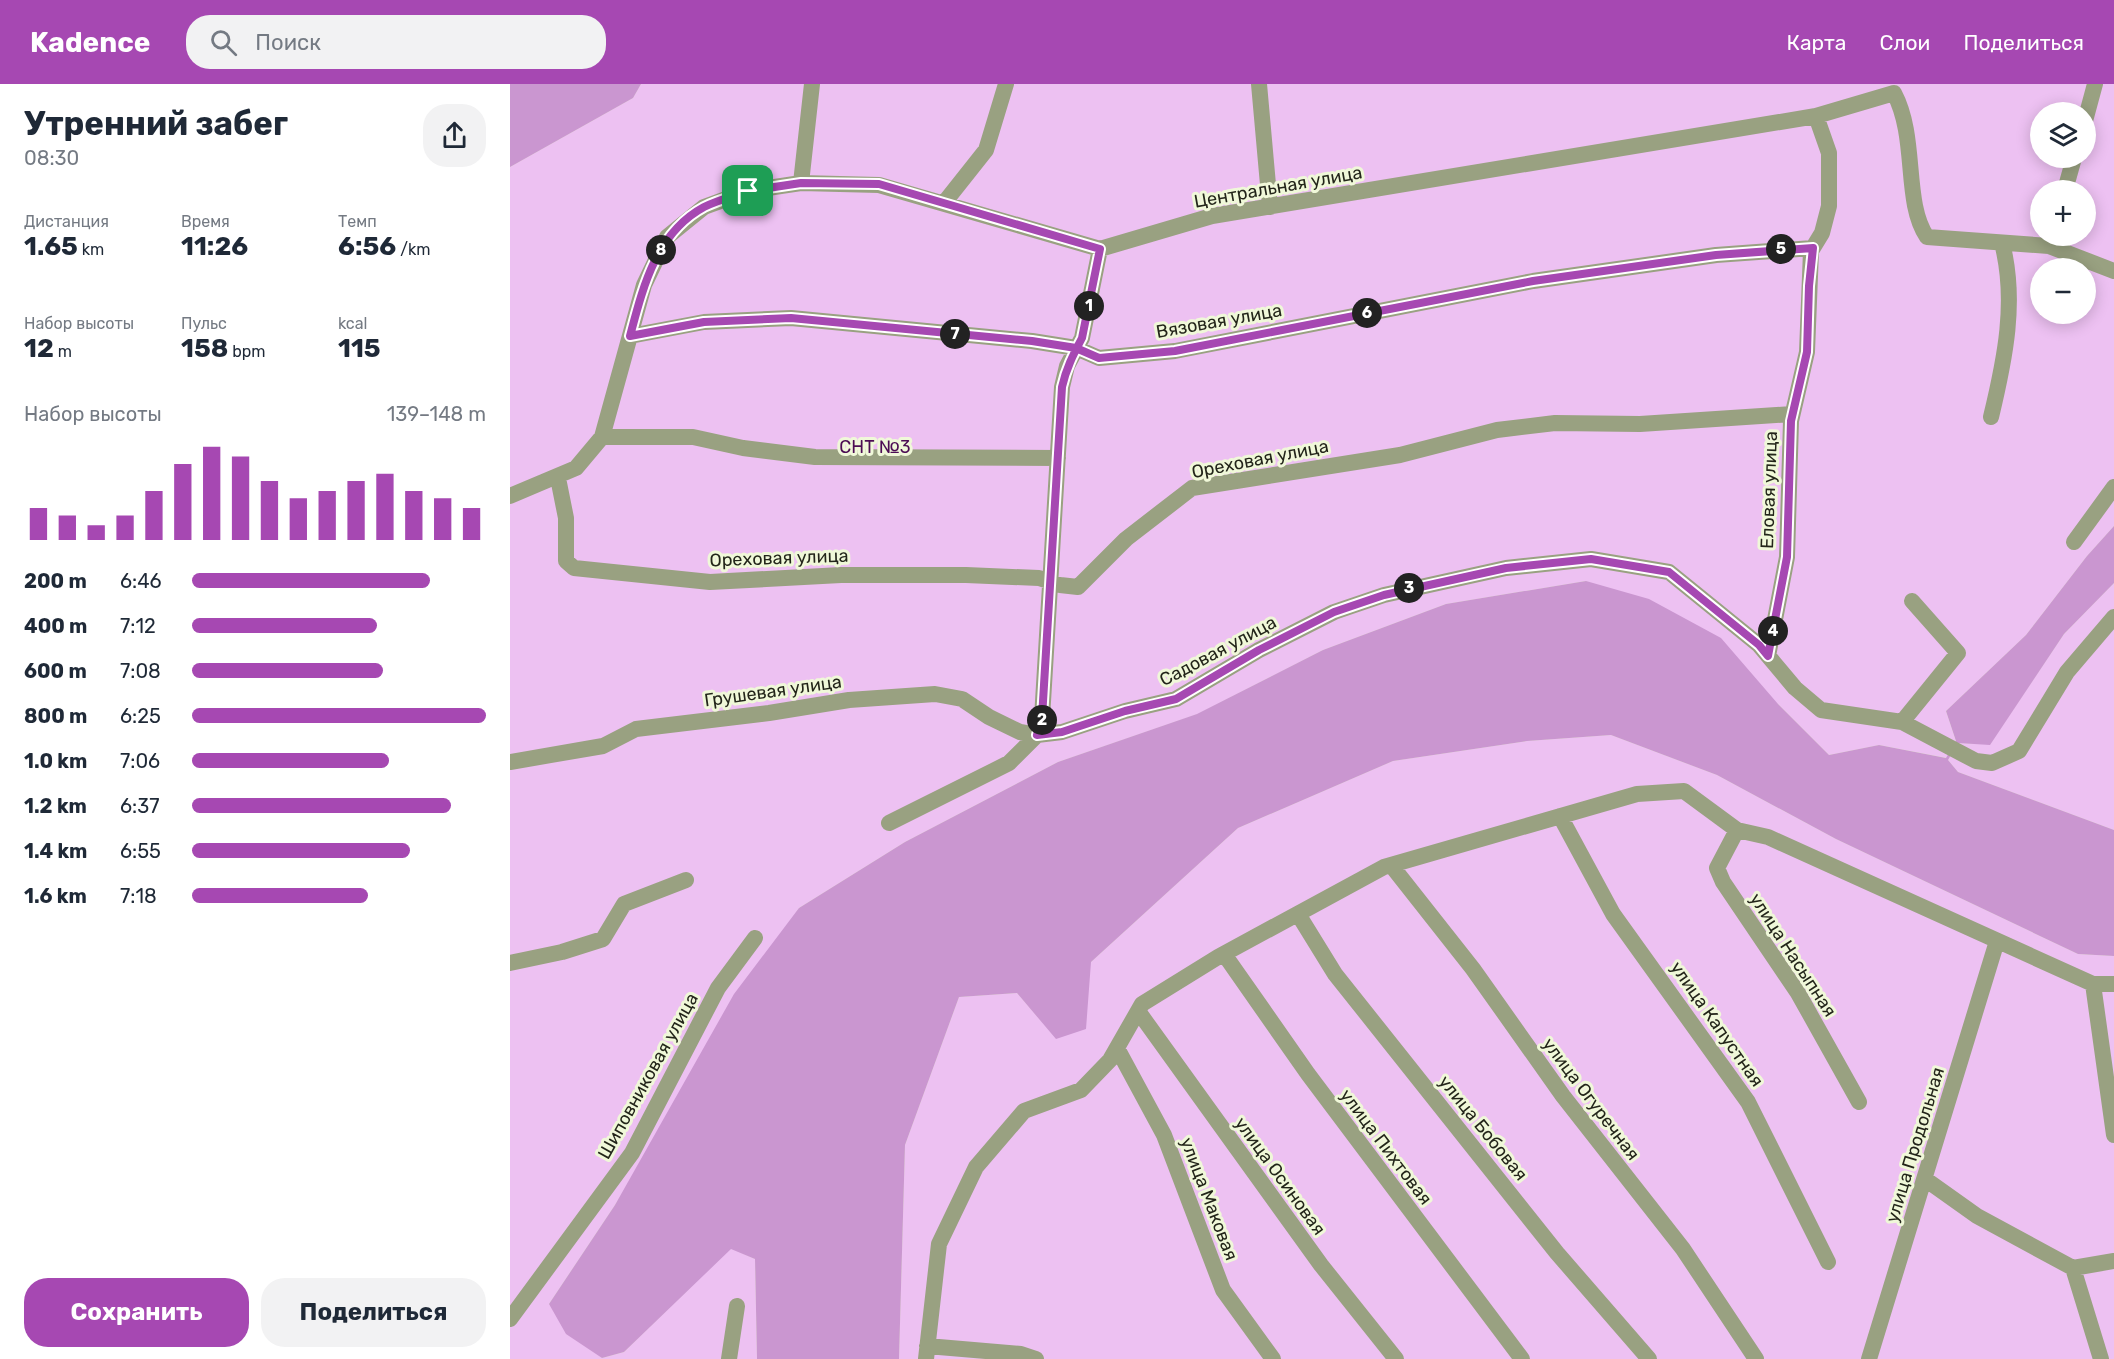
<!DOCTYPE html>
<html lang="ru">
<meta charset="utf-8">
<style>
:root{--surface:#fff;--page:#f2f2f3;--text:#1f2937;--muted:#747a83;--accent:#a648b2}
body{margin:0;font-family:Rubik,sans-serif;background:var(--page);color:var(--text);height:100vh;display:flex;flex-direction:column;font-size:22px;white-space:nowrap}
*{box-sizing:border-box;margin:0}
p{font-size:20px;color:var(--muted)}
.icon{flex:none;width:33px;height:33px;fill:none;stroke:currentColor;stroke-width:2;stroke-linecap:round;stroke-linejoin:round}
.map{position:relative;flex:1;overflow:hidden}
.side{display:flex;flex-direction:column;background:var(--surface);width:510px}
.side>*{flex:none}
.controls{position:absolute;left:1520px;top:18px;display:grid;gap:12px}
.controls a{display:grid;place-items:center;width:66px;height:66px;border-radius:50%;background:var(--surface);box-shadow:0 3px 15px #0003;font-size:30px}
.pin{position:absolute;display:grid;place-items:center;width:51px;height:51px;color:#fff;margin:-26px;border-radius:12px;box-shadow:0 3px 9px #0006}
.km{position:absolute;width:30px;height:30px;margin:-15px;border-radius:50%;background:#222;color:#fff;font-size:16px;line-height:30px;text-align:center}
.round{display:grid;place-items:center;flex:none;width:63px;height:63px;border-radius:24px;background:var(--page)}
.overview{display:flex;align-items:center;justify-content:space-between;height:102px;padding:0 24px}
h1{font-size:33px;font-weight:700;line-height:45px}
.stats{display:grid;grid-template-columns:repeat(3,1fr);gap:9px;height:102px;padding:6px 24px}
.stats div{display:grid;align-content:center}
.stats b{font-size:26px;font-weight:700}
.stats small{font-size:16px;font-weight:400}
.stats p{font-size:16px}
.chart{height:168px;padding:12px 24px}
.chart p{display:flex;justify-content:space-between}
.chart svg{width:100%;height:108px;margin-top:6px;stroke:var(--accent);stroke-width:6}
.button{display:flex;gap:12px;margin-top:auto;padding:12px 24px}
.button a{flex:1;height:69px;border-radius:24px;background:var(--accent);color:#fff;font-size:24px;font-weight:700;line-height:69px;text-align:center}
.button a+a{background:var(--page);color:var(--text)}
ul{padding:0 24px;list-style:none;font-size:20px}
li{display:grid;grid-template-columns:96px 72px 1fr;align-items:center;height:45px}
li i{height:15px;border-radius:8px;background:var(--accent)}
header{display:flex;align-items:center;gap:36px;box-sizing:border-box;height:84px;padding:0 30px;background:var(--accent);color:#fff}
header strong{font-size:28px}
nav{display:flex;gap:33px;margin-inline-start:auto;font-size:21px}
.search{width:420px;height:54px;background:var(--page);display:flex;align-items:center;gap:15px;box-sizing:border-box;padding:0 21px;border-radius:24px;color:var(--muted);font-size:22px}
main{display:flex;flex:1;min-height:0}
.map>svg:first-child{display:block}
.green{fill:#edc1f2;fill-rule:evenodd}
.water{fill:#ca96d0}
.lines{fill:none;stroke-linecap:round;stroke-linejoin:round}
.minor{stroke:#99a181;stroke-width:16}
.route-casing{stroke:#fff;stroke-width:12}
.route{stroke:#a648b2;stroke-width:8}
.labels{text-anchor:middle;stroke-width:6;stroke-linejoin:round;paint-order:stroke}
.street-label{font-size:18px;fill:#23251a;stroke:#f0f8d9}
.park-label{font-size:18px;fill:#4c0c54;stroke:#f0f8d9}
</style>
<header>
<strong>Kadence</strong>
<div class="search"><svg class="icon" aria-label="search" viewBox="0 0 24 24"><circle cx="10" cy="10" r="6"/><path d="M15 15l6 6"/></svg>Поиск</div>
<nav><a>Карта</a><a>Слои</a><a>Поделиться</a></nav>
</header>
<main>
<section class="side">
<div class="overview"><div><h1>Утренний забег</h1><p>08:30</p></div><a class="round"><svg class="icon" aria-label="share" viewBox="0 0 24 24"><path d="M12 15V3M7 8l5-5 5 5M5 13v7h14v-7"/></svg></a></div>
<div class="stats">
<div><p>Дистанция</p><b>1.65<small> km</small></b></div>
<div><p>Время</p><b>11:26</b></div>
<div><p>Темп</p><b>6:56<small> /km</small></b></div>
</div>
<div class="stats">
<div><p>Набор высоты</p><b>12<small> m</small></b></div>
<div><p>Пульс</p><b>158<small> bpm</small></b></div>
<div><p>kcal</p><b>115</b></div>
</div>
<div class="chart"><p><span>Набор высоты</span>139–148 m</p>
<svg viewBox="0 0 160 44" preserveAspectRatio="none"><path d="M5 44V31M15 44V34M25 44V38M35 44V34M45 44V24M55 44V13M65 44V6M75 44V10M85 44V20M95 44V27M105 44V24M115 44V20M125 44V17M135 44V24M145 44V27M155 44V31"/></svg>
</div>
<ul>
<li><b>200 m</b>6:46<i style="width:81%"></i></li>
<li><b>400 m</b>7:12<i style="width:63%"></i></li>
<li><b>600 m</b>7:08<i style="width:65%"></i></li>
<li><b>800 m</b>6:25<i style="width:100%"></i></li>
<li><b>1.0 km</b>7:06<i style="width:67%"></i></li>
<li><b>1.2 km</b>6:37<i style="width:88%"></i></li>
<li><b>1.4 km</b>6:55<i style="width:74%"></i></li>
<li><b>1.6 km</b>7:18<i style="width:60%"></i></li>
</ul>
<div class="button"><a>Сохранить</a><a>Поделиться</a></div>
</section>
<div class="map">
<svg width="1604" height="1275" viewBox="0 0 1604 1275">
<rect width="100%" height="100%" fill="#e3ebcc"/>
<path class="green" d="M 131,0 L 1604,0 L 1604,442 L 1577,472 L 1516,551 L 1436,627 L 1446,657 L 1437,674 L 1369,661 L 1319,671 L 1268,620 L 1076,497 L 936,520 L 813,566 L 688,630 L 548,678 L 395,758 L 289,824 L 105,1121 L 39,1220 L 92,1274 L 114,1268 L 221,1164 L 245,1175 L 247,1275 L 0,1275 L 0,83 L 123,14 ZM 1530,28 L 1575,28 L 1575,74 L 1530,74 ZM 1530,106 L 1575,106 L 1575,152 L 1530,152 ZM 1530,184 L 1575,184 L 1575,230 L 1530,230 Z
M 1604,499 L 1604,746 L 1448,688 L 1438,676 L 1448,659 L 1480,660 L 1554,550 Z
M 1101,651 L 1207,691 L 1326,755 L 1568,870 L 1604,872 L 1604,1275 L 389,1275 L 395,1061 L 449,913 L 507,909 L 546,954 L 581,878 L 728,744 L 883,677 L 1017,657 Z"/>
<path class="water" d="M 0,0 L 131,0 L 123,14 L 0,83 Z
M 1604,442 L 1604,499 L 1554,550 L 1480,661 L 1448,659 L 1438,676 L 1448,688 L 1604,746 L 1604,872 L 1568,870 L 1326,755 L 1207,691 L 1101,651 L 1017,657 L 883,677 L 728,744 L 581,878 L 576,945 L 546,955 L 507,909 L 449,913 L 395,1061 L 389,1275 L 247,1275 L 245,1175 L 221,1165 L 114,1268 L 92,1274 L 56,1250 L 39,1220 L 105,1121 L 224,910 L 289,824 L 395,758 L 548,678 L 687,630 L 813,566 L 936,520 L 1076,497 L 1139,515 L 1211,554 L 1268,620 L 1319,671 L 1369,661 L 1436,674 L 1446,657 L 1436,627 L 1516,551 L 1577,472 Z"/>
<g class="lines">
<path class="minor" d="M 749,0 L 760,123
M 1575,37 L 1585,0
M 291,99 L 302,0
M 1555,106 L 1564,74
M 434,119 L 476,66 L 496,0
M 120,252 L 194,238 L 281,234 L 522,257 L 566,264 L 589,274 L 665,267 L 1023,197 L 1206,171 L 1303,164
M 1481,333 C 1495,275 1507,217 1492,159
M 92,353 L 183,353 L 233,364 L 305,373 L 548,374
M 48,394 L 56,434 L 56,477 L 64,484 L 200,498 L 331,491 L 456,491 L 529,494 L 550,501 L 568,503 L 616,455 L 682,404 L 890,371 L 987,346 L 1045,339 L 1130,340 L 1282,330
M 0,412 L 66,384 L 92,353 L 134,201 L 157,153 L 194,123 L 238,107 L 291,99 L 369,101 L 590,165 L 702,132 L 1306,32 L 1384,9 C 1408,54 1393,118 1417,153 L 1539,162 L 1604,187
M 1564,458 L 1604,403
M 1258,572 L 1277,473 L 1281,337 L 1297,268 L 1301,167 L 1312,149 L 1319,122 L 1319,69 L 1306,32
M 1392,638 L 1448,569 L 1402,517
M 0,678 L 93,662 L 126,645 L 259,629 L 339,616 L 425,610 L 452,615 L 479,633 L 510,648 L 527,651 L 532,634 L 552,303 L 557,282 L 572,254 L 590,165
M 1050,732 L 1103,830 L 1238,1018 L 1318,1178
M 379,739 L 499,679 L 527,651 L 552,648 L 615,627 L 666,615 L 749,566 L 824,528 L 874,511 L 996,484 L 1081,475 L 1159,488 L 1249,561 L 1285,604 L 1311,626 L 1392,638 L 1466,677 L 1482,679 L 1509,667 L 1557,588 L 1604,533
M 1227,746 L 1207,784 L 1213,798 L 1288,909 L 1349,1018
M 881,781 L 963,885 L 1053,1012 L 1173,1165 L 1246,1275
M 788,830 L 825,890 L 1047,1169 L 1139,1275
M 714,870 L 798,990 L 1012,1275
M 0,879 L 52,868 L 93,855 L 114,820 L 176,796
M 1583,900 L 1604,1051
M 628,927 L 811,1181 L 886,1275
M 607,964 L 654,1051 L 713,1206 L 763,1275
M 1415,1095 L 1467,1132 L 1563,1184 L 1604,1177
M 1563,1184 L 1591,1275
M 0,1235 L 122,1069 L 208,904 L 245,854
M 417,1262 L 511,1270 L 526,1275
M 219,1275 L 227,1222
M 416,1275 L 429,1160 L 466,1083 L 514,1027 L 571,1006 L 600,976 L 632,920 L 708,873 L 874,783 L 1127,710 L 1174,707 L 1227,746 L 1258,753 L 1583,900 L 1604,900
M 1359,1275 L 1487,857"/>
</g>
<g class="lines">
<g class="route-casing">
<path id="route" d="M 238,107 L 291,99 L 369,100 L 590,165 L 572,254 C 563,271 556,285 552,303 L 532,634 L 527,651 L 552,648 L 615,627 L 666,615 L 749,566 L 824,528 L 874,511 L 996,484 L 1081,475 L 1159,488 L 1249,561 L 1258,572 L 1277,473 L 1281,337 L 1297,268 L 1299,202 L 1303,164 L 1206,171 L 1023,197 L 665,267 L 589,274 L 566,264 L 522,257 L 281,234 L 194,238 L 120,252 C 133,203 146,149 194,123 C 208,116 224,112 238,107"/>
</g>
<use href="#route" class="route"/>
</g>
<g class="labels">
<g class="street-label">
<text transform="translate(768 103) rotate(-10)" y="6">Центральная улица</text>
<text transform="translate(709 237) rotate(-10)" y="6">Вязовая улица</text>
<text transform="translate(750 375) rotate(-11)" y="6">Ореховая улица</text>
<text transform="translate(1259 406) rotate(-88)" y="6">Еловая улица</text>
<text transform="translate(269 474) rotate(-2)" y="6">Ореховая улица</text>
<text transform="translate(708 567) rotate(-28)" y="6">Садовая улица</text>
<text transform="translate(263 607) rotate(-8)" y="6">Грушевая улица</text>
<text transform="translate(1283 871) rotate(57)" y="6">улица Насыпная</text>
<text transform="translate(1207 940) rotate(55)" y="6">улица Капустная</text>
<text transform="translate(138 992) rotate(-61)" y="6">Шиповниковая улица</text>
<text transform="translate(1081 1015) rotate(53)" y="6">улица Огуречная</text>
<text transform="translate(973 1044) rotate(51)" y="6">улица Бобовая</text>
<text transform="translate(1405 1061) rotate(-73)" y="6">улица Продольная</text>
<text transform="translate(876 1063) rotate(53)" y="6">улица Пихтовая</text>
<text transform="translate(770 1092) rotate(54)" y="6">улица Осиновая</text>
<text transform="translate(699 1115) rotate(69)" y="6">улица Маковая</text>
</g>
<g class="park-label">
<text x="365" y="369">СНТ №3</text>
</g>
</g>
</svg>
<div class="controls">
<a><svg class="icon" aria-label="layers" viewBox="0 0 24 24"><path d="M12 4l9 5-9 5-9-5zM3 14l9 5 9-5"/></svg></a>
<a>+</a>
<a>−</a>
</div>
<div class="pin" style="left:238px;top:107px;background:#1e9e55"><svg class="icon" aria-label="arrive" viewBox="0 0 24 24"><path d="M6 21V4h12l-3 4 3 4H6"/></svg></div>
<b class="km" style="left:579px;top:222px">1</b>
<b class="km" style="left:532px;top:636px">2</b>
<b class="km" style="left:899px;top:504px">3</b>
<b class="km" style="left:1263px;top:547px">4</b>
<b class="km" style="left:1271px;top:165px">5</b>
<b class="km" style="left:857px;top:229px">6</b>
<b class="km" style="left:445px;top:250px">7</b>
<b class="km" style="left:151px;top:166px">8</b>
</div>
</main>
